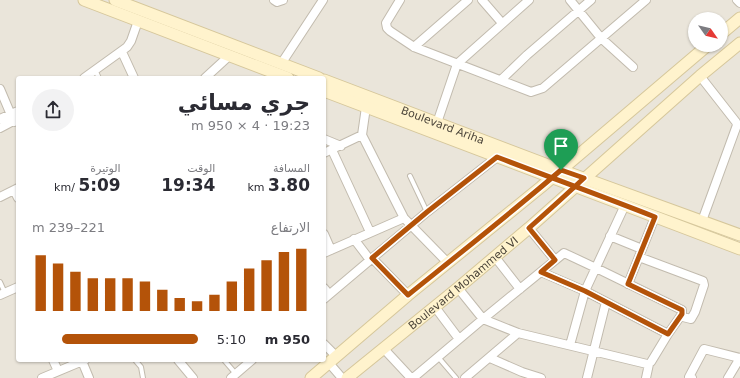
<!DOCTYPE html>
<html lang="ar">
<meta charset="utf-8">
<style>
:root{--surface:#fff;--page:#f2f2f3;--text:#2b2b33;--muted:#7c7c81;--accent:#b45309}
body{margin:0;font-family:"DejaVu Sans",Cairo,sans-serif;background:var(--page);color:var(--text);direction:rtl;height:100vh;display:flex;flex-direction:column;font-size:15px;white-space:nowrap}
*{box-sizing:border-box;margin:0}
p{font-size:13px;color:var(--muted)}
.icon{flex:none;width:22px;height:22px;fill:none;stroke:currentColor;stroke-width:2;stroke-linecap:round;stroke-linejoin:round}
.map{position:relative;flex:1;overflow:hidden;direction:ltr}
.drawer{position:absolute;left:16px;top:76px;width:310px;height:286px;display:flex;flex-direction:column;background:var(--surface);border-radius:4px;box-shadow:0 1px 3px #0004;direction:rtl}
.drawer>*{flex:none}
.needle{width:26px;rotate:124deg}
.tools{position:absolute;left:688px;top:12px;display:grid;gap:8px}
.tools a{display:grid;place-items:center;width:40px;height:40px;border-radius:50%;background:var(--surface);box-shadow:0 1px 3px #0004;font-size:20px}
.pin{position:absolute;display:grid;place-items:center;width:34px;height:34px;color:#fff;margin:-41px -17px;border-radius:50% 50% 50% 0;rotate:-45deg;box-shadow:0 0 4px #0007}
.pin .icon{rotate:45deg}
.round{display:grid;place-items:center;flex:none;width:42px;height:42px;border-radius:21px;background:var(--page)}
.headline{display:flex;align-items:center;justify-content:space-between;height:68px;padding:0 16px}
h1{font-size:22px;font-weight:700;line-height:30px}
.metrics{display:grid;grid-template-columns:repeat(3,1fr);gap:6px;height:68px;padding:4px 16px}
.metrics div{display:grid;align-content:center}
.metrics b{font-size:17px;font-weight:700}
.metrics small{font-size:11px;font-weight:400}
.metrics p{font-size:11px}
.chart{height:112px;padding:8px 16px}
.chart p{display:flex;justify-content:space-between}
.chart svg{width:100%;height:72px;margin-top:4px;stroke:var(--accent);stroke-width:6}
ul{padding:0 16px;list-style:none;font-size:13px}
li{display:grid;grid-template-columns:64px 48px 1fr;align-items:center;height:30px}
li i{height:10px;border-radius:5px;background:var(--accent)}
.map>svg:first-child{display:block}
.residential{fill:#eae5da;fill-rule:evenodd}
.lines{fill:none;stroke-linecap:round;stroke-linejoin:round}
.lane-casing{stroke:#c2bbae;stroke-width:6}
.street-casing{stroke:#c2bbae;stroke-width:10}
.secondary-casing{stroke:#d6c79b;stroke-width:13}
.lane{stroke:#fff;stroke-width:4}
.street{stroke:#fff;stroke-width:8}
.secondary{stroke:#fff3cd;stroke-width:11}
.route-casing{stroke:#fff;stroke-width:8}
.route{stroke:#b45309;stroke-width:5}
.labels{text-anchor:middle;stroke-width:4;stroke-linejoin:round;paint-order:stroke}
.street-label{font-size:11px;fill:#4b4439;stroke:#fff}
</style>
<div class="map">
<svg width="740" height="378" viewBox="0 0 740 378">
<rect width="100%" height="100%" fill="#f6f3ec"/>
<path class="residential" d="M 0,0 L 740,0 L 740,378 L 0,378 ZM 695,19 L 721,19 L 721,45 L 695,45 ZM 18,78 L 324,78 L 324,360 L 18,360 Z"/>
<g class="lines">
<g class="lane-casing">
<path id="lane" d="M 95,70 L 99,78
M 410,176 L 427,212
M 0,282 L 5,293
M 438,357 L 456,378
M 135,360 L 141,367 L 143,378
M 224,360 L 236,374"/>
</g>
<g class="street-casing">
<path id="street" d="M 274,0 L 277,2 L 283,0
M 400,0 L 386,23 L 387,28 L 390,31 L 414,47 L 531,92 L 543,88 L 646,0
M 482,0 L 502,23
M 570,0 L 601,38 L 633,67
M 737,0 L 740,3
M 414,47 L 468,0
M 122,52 L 134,78
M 281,64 L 323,0
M 700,76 L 736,122 L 737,125 L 702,221
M 84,78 L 127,47 L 131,41 L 138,21
M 205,78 L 229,56
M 501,80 L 527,55 L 591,0
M 0,89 L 14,122
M 0,119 L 18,111
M 437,123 L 457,64 L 529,0
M 0,128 L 17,119
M 362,135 L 404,218 L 448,263
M 324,139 L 341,146
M 332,150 L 370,232
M 324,153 L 362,135 L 366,107
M 14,190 L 18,198
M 0,197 L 18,188
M 529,228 L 555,260
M 324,234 L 331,250
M 610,236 L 642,249
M 354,239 L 370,260
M 324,253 L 404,218
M 495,257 L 520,289
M 639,257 L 703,281 L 704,285 L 695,312 L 691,319 L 683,317 L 682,314
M 372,258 L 408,295
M 628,284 L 655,217
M 324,288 L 329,294
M 458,288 L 483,319 L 518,333 L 647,364 L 651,362 L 668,334 L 585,291 L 541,272
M 0,295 L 18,287
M 324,299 L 427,212 L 497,157
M 435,307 L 459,339
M 324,344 L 336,356
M 570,345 L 585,291 L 625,205
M 384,349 L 411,378
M 490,358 L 522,372 L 541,378
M 53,360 L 58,371
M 178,360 L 193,378
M 82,361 L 89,378
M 329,363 L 342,378
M 42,378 L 85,360
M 231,378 L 252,360
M 413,378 L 483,319 L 564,253 L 596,268 L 682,310 L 682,314 L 668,334
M 465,378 L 518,333
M 587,378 L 606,302
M 646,378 L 649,364
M 692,378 L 689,377 L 704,349 L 740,358
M 728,378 L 740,358"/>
</g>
<g class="secondary-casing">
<g id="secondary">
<path d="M 84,0 L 288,78"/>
<path d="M 115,0 L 319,78"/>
<path d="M 721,34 L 740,18"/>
<path id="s1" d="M 324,80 L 561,170 L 740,235"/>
<path d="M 324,91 L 740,249"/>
<path d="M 311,378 L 408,295 L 541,187 L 708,45"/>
<path id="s2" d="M 347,378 L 458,288 L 529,228 L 700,76 L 740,43"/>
</g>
</g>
<use href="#lane" class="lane"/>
<use href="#street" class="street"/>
<use href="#secondary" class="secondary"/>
</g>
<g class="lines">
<g class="route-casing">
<path id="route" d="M 561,170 C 511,213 459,254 408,295 L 372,258 L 427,212 L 497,157 C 549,177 602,196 655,217 L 628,284 L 682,310 L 682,314 L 668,334 L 585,291 L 541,272 L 555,260 L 529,228 C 547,212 566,195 584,178 L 561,170"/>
</g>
<use href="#route" class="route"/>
</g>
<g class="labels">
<g class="street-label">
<text dy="4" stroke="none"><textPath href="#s1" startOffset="127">Boulevard Ariha</textPath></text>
<text dy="4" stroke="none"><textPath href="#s2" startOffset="150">Boulevard Mohammed VI</textPath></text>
</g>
</g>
</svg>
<div class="tools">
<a><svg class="needle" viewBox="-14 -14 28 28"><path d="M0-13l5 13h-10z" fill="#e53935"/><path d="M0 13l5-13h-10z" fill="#7c7c81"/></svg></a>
</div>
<div class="pin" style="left:561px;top:170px;background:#1e9e55"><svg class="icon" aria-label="arrive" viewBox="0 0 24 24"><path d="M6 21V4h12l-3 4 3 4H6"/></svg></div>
<section class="drawer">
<div class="headline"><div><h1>جري مسائي</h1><p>19:23 · 4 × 950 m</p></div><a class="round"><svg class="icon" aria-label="share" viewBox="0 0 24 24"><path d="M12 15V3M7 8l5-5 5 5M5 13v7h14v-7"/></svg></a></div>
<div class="metrics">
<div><p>المسافة</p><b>3.80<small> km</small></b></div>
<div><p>الوقت</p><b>19:34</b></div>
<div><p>الوتيرة</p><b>5:09<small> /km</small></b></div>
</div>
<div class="chart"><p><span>الارتفاع</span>221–239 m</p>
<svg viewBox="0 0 160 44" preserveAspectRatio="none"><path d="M5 44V10M15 44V15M25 44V20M35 44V24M45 44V24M55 44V24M65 44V26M75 44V31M85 44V36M95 44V38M105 44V34M115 44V26M125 44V18M135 44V13M145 44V8M155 44V6"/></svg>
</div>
<ul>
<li><b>950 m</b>5:10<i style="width:82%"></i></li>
</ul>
</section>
</div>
